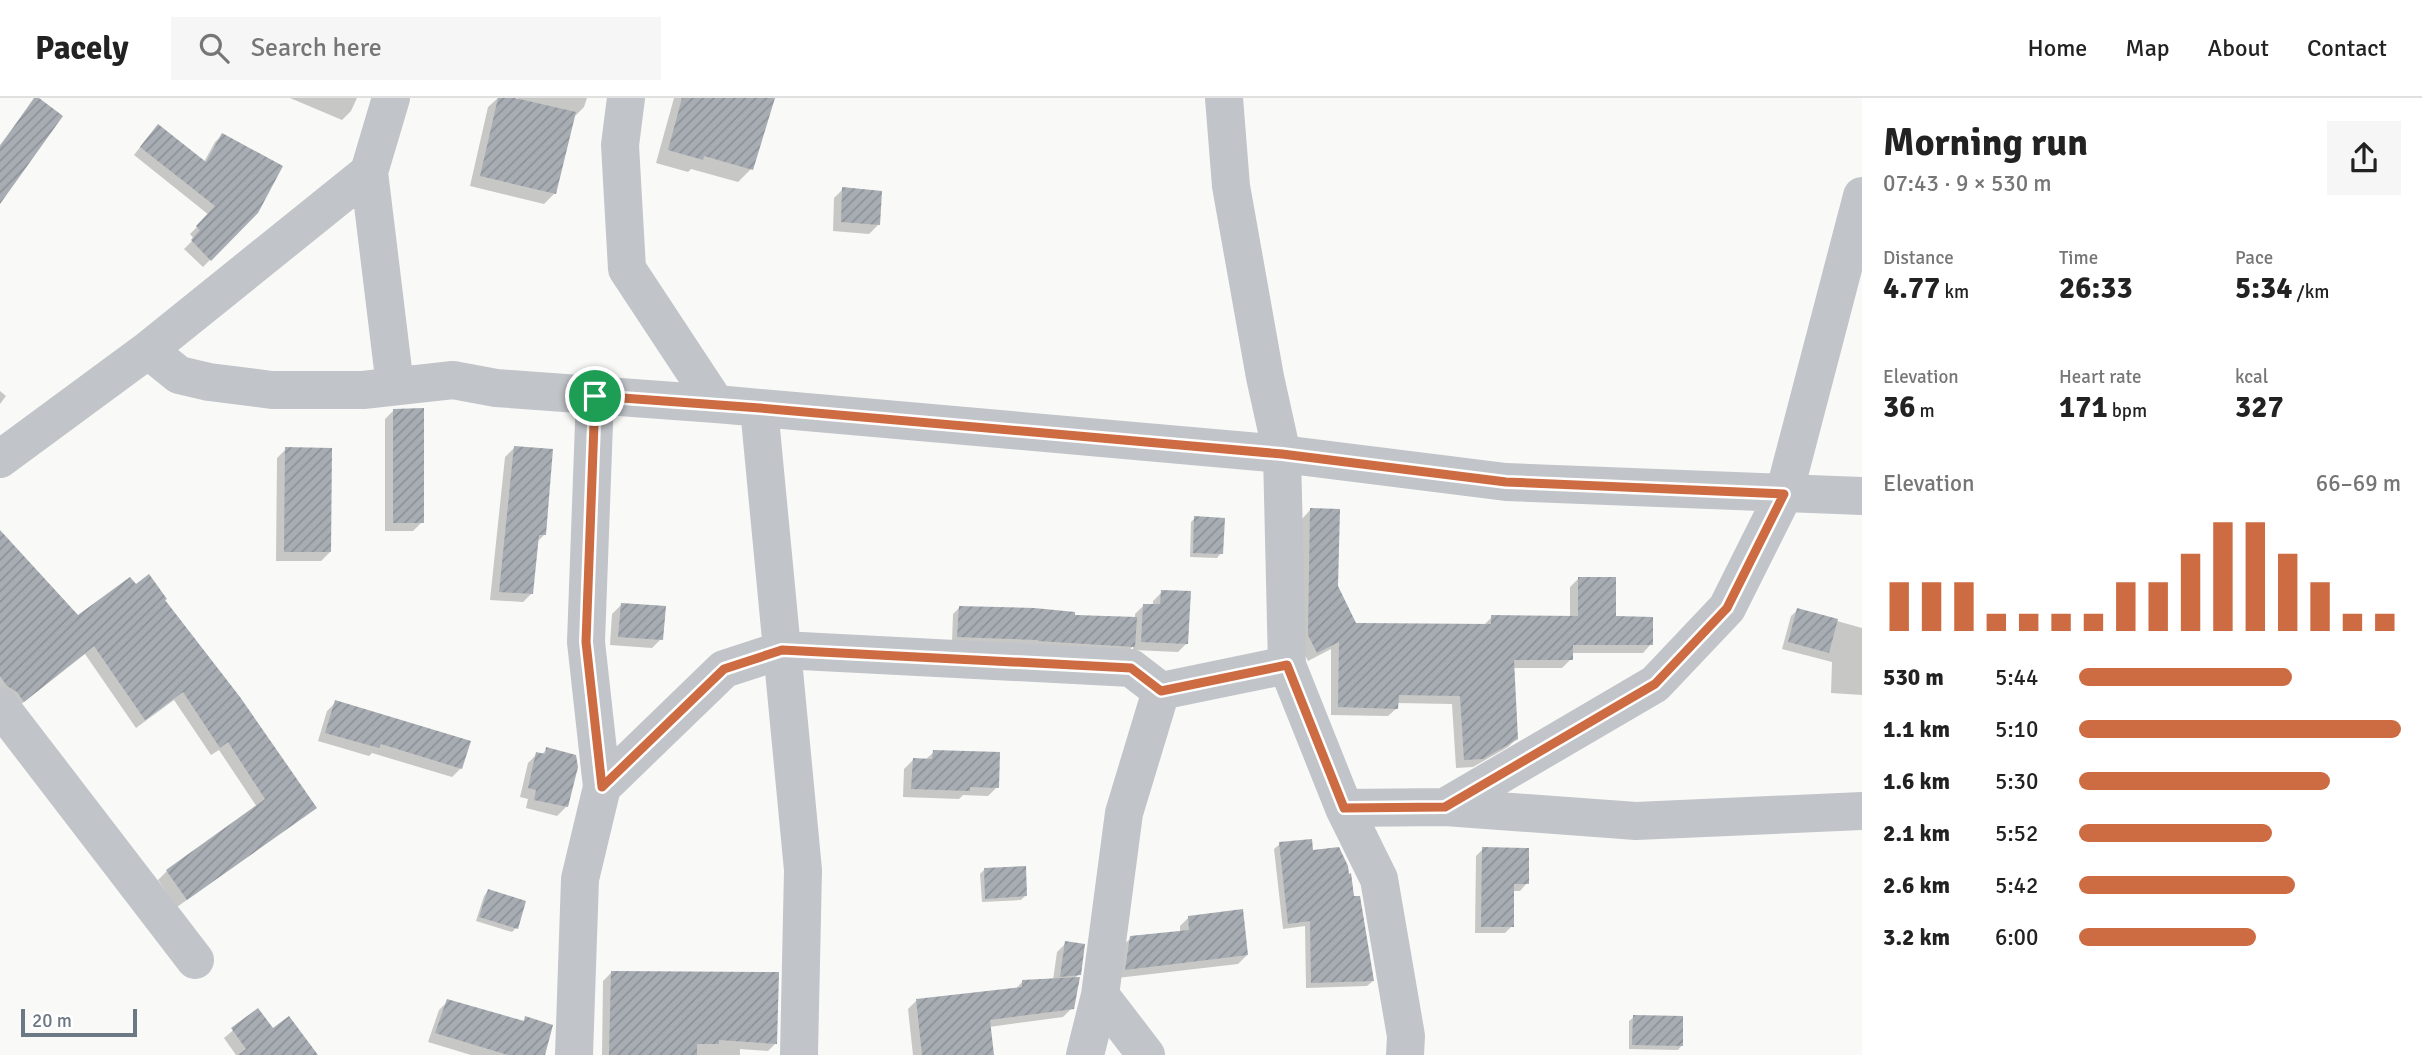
<!DOCTYPE html>
<meta charset="utf-8">
<style>
:root{--surface:#fff;--page:#f6f6f6;--text:#222;--muted:#767676;--line:#e0e0e0;--accent:#cd6c43}
body{margin:0;font-family:Signika,sans-serif;background:var(--page);color:var(--text);height:100vh;display:flex;flex-direction:column;font-size:26px;white-space:nowrap}
*{box-sizing:border-box;margin:0}
p{font-size:23px;color:var(--muted)}
.icon{flex:none;width:38px;height:38px;fill:none;stroke:currentColor;stroke-width:2;stroke-linecap:round;stroke-linejoin:round}
.map{position:relative;flex:1;overflow:hidden}
.drawer{display:flex;flex-direction:column;background:var(--surface);width:560px}
.drawer>*{flex:none}
.scale{position:absolute;left:21px;bottom:18px;width:116px;box-sizing:border-box;padding-left:7px;border:4px solid #6c7884;border-top:0;font-size:19px;line-height:24px;white-space:nowrap;color:#6c7884;-webkit-text-stroke:5px #fff;paint-order:stroke}
.pin{position:absolute;display:grid;place-items:center;width:60px;height:60px;color:#fff;margin:-30px;border:4px solid #fff;border-radius:50%;box-shadow:0 2px 7px #0007}
.round{display:grid;place-items:center;flex:none;width:74px;height:74px;border-radius:0px;background:var(--page)}
.head{display:flex;align-items:center;justify-content:space-between;height:119px;padding:0 21px}
h1{font-size:38px;font-weight:800;line-height:52px}
.figures{display:grid;grid-template-columns:repeat(3,1fr);gap:10px;height:119px;padding:7px 21px}
.figures div{display:grid;align-content:center}
.figures b{font-size:30px;font-weight:800}
.figures small{font-size:19px;font-weight:400}
.figures p{font-size:19px}
.chart{height:196px;padding:14px 21px}
.chart p{display:flex;justify-content:space-between}
.chart svg{width:100%;height:126px;margin-top:7px;stroke:var(--accent);stroke-width:6}
ul{padding:0 21px;list-style:none;font-size:23px}
li{display:grid;grid-template-columns:112px 84px 1fr;align-items:center;height:52px}
li i{height:18px;border-radius:9px;background:var(--accent)}
header{display:flex;align-items:center;gap:42px;box-sizing:border-box;height:98px;padding:0 35px;background:var(--surface);border-bottom:2px solid var(--line)}
header strong{font-size:33px}
nav{display:flex;gap:38px;margin-inline-start:auto;font-size:24px}
.search{width:490px;height:63px;background:var(--page);display:flex;align-items:center;gap:18px;box-sizing:border-box;padding:0 24px;border-radius:0px;color:var(--muted);font-size:26px}
main{display:flex;flex:1;min-height:0}
.map>svg:first-child{display:block}
.shadow{fill:#0003}
.building{fill:url(#building-hatch)}
.lines{fill:none;stroke-linecap:round;stroke-linejoin:round}
.minor{stroke:#c1c4c8;stroke-width:38}
.route-casing{stroke:#fff;stroke-width:14}
.route{stroke:#cd6c43;stroke-width:9}
</style>
<header>
<strong>Pacely</strong>
<div class="search"><svg class="icon" aria-label="search" viewBox="0 0 24 24"><circle cx="10" cy="10" r="6"/><path d="M15 15l6 6"/></svg>Search here</div>
<nav><a>Home</a><a>Map</a><a>About</a><a>Contact</a></nav>
</header>
<main>
<div class="map">
<svg width="1862" height="957" viewBox="0 0 1862 957">
<defs>
<pattern id="building-hatch" width="6" height="6" patternUnits="userSpaceOnUse" patternTransform="scale(1.75)"><rect width="6" height="6" fill="#a7adb3"/><path d="M-1 1l2-2M0 6l6-6M5 7l2-2" fill="none" stroke="#8c9297"/></pattern>
</defs>
<rect width="100%" height="100%" fill="#f9f9f7"/>
<path class="shadow" d="M 36,0 L 0,88 L 0,47 Z
M 290,0 L 357,0 L 351,13 L 342,22 Z
M 498,0 L 518,3 L 518,0 L 587,0 L 584,9 L 573,20 L 555,95 L 544,106 L 470,88 L 488,9 Z
M 674,0 L 773,0 L 751,71 L 738,84 L 691,71 L 688,74 L 656,65 Z
M 150,36 L 204,64 L 215,44 L 222,37 L 257,114 L 203,169 L 184,151 L 194,141 L 190,136 L 209,117 L 134,57 Z
M 843,91 L 878,127 L 869,136 L 833,133 L 834,100 Z
M 0,293 L 6,298 L 0,306 Z
M 394,312 L 422,424 L 413,433 L 385,433 L 385,321 Z
M 514,350 L 544,437 L 536,445 L 532,495 L 523,504 L 490,502 L 505,359 Z
M 286,351 L 330,454 L 321,463 L 276,463 L 277,360 Z
M 1310,412 L 1336,488 L 1355,526 L 1483,528 L 1492,519 L 1570,520 L 1570,489 L 1579,480 L 1614,520 L 1651,546 L 1643,555 L 1571,555 L 1571,561 L 1562,570 L 1513,570 L 1517,640 L 1508,649 L 1473,669 L 1456,670 L 1452,606 L 1397,605 L 1397,610 L 1388,618 L 1331,617 L 1331,551 L 1308,563 L 1300,546 L 1302,421 Z
M 1195,420 L 1221,455 L 1217,460 L 1190,459 L 1191,424 Z
M 0,447 L 77,519 L 135,488 L 163,502 L 314,710 L 305,718 L 177,809 L 158,782 L 167,773 L 257,709 L 219,652 L 211,657 L 174,602 L 136,630 L 85,556 L 15,611 L 0,597 Z
M 1162,494 L 1187,545 L 1178,554 L 1133,552 L 1133,548 L 1127,555 L 952,545 L 953,516 L 959,510 L 1135,521 L 1135,516 L 1144,507 L 1153,508 L 1153,503 Z
M 621,507 L 661,541 L 652,550 L 610,547 L 612,516 Z
M 1798,512 L 1862,530 L 1862,597 L 1831,595 L 1832,564 L 1782,551 L 1791,518 Z
M 336,604 L 461,670 L 452,679 L 372,655 L 369,658 L 318,643 L 327,613 Z
M 547,651 L 566,709 L 557,718 L 526,710 L 528,701 L 520,699 L 528,665 L 537,656 L 541,657 Z
M 934,654 L 997,689 L 988,698 L 963,697 L 959,701 L 903,699 L 904,671 L 913,662 L 925,662 Z
M 1280,746 L 1312,753 L 1352,800 L 1373,883 L 1367,888 L 1306,890 L 1305,828 L 1283,831 L 1274,751 Z
M 1483,751 L 1527,785 L 1520,793 L 1513,793 L 1512,828 L 1505,835 L 1475,835 L 1476,758 Z
M 984,772 L 1025,798 L 1021,802 L 982,804 L 980,776 Z
M 488,793 L 516,830 L 512,834 L 476,823 L 484,798 Z
M 1189,819 L 1247,857 L 1238,866 L 1117,880 L 1121,849 L 1131,840 L 1180,834 L 1180,828 Z
M 1066,845 L 1079,876 L 1074,881 L 1072,910 L 1063,919 L 989,929 L 992,957 L 913,957 L 908,911 L 917,902 L 1015,892 L 1022,884 L 1053,882 L 1057,854 Z
M 611,875 L 776,945 L 768,953 L 740,951 L 740,957 L 602,957 L 603,883 Z
M 448,903 L 522,924 L 526,920 L 542,957 L 471,957 L 428,944 L 439,912 Z
M 257,912 L 273,933 L 310,957 L 236,957 L 224,940 Z
M 1634,919 L 1682,947 L 1678,952 L 1629,951 L 1629,923 Z"/>
<path class="building" d="M 34,0 L 39,0 L 63,18 L 0,106 L 0,48 Z
M 498,0 L 515,0 L 576,14 L 556,96 L 480,78 Z
M 682,0 L 775,0 L 753,72 L 704,58 L 703,62 L 668,52 Z
M 158,26 L 206,64 L 222,35 L 283,68 L 258,115 L 211,163 L 191,142 L 200,132 L 196,128 L 215,108 L 140,49 Z
M 842,89 L 882,93 L 880,127 L 841,124 Z
M 424,310 L 424,425 L 393,425 L 393,311 Z
M 514,348 L 553,351 L 546,437 L 539,437 L 533,496 L 499,494 Z
M 285,349 L 332,350 L 331,454 L 284,454 Z
M 1310,410 L 1340,411 L 1338,488 L 1356,525 L 1491,526 L 1491,517 L 1578,518 L 1578,479 L 1616,479 L 1616,518 L 1653,519 L 1653,547 L 1573,547 L 1573,562 L 1514,562 L 1518,641 L 1483,661 L 1464,662 L 1460,598 L 1399,597 L 1398,611 L 1338,609 L 1339,544 L 1317,555 L 1308,537 Z
M 1194,418 L 1225,420 L 1223,456 L 1193,455 Z
M 0,432 L 78,517 L 130,479 L 136,486 L 149,476 L 167,501 L 165,502 L 240,599 L 317,710 L 187,802 L 166,772 L 265,701 L 228,644 L 220,650 L 183,594 L 145,622 L 94,548 L 24,604 L 17,594 L 7,588 L 0,578 Z
M 1161,492 L 1191,493 L 1188,546 L 1141,544 L 1143,506 L 1160,506 Z
M 621,505 L 666,508 L 663,542 L 618,539 Z
M 959,508 L 1034,510 L 1075,514 L 1075,517 L 1137,519 L 1135,549 L 1038,543 L 1038,542 L 957,539 Z
M 1797,510 L 1838,521 L 1829,555 L 1788,544 Z
M 335,602 L 471,643 L 462,671 L 381,646 L 379,650 L 325,635 Z
M 546,649 L 576,657 L 578,669 L 568,709 L 534,702 L 536,692 L 528,690 L 536,654 L 545,656 Z
M 933,652 L 1000,654 L 999,690 L 970,689 L 970,693 L 911,691 L 913,660 L 932,661 Z
M 1312,741 L 1313,752 L 1339,749 L 1348,768 L 1349,776 L 1351,775 L 1354,798 L 1360,798 L 1374,883 L 1311,885 L 1310,823 L 1288,826 L 1279,744 Z
M 1482,749 L 1529,750 L 1529,786 L 1514,786 L 1514,829 L 1481,829 Z
M 1026,768 L 1027,798 L 985,801 L 984,770 Z
M 488,791 L 526,803 L 518,831 L 479,819 Z
M 1243,811 L 1248,857 L 1125,872 L 1130,838 L 1189,832 L 1188,818 Z
M 1065,843 L 1085,846 L 1081,877 L 1060,879 Z
M 611,873 L 779,874 L 777,946 L 719,942 L 719,946 L 697,946 L 697,957 L 609,957 Z
M 1080,879 L 1074,911 L 990,922 L 994,957 L 922,957 L 916,901 L 1022,889 L 1022,882 Z
M 447,901 L 524,923 L 525,918 L 553,927 L 545,957 L 508,957 L 435,935 Z
M 258,910 L 273,930 L 289,918 L 318,957 L 238,957 L 246,951 L 231,930 Z
M 1633,917 L 1683,918 L 1683,948 L 1632,947 Z"/>
<g class="lines">
<path class="minor" d="M 626,0 L 620,47 L 627,171 L 716,306
M 1224,0 L 1231,88 L 1265,279 L 1282,356 L 1287,567 L 1344,710 L 1379,781 L 1406,938 L 1405,957
M 369,74 L 395,288
M 148,252 L 179,277 L 209,284 L 272,292 L 363,292 L 453,282 L 496,290 L 716,306 L 1282,356 L 1506,384 L 1862,398
M 759,310 L 803,772 L 799,957
M 0,361 L 148,252 L 369,74 L 391,0
M 0,608 L 195,862
M 602,689 L 724,571 L 782,552 L 1131,570 L 1161,593 L 1287,567
M 1445,709 L 1655,586 L 1727,510 L 1784,396 L 1862,98
M 1344,710 L 1445,709 L 1636,723 L 1862,713
M 1100,897 L 1146,957
M 574,957 L 580,781 L 602,689 L 586,544 L 595,298
M 1085,957 L 1100,897 L 1124,715 L 1161,593"/>
</g>
<g class="lines">
<g class="route-casing">
<path id="route" d="M 595,298 L 760,310 L 1282,356 L 1506,384 L 1784,396 L 1727,510 L 1655,586 L 1445,709 L 1344,710 L 1287,567 L 1161,593 L 1131,570 L 782,552 L 724,571 L 602,689 L 586,544 Z"/>
</g>
<use href="#route" class="route"/>
</g>
</svg>
<div class="scale">20 m</div>
<div class="pin" style="left:595px;top:298px;background:#1e9e55"><svg class="icon" aria-label="arrive" viewBox="0 0 24 24"><path d="M6 21V4h12l-3 4 3 4H6"/></svg></div>
</div>
<section class="drawer">
<div class="head"><div><h1>Morning run</h1><p>07:43 · 9 × 530 m</p></div><a class="round"><svg class="icon" aria-label="share" viewBox="0 0 24 24"><path d="M12 15V3M7 8l5-5 5 5M5 13v7h14v-7"/></svg></a></div>
<div class="figures">
<div><p>Distance</p><b>4.77<small> km</small></b></div>
<div><p>Time</p><b>26:33</b></div>
<div><p>Pace</p><b>5:34<small> /km</small></b></div>
</div>
<div class="figures">
<div><p>Elevation</p><b>36<small> m</small></b></div>
<div><p>Heart rate</p><b>171<small> bpm</small></b></div>
<div><p>kcal</p><b>327</b></div>
</div>
<div class="chart"><p><span>Elevation</span>66–69 m</p>
<svg viewBox="0 0 160 44" preserveAspectRatio="none"><path d="M5 44V27M15 44V27M25 44V27M35 44V38M45 44V38M55 44V38M65 44V38M75 44V27M85 44V27M95 44V17M105 44V6M115 44V6M125 44V17M135 44V27M145 44V38M155 44V38"/></svg>
</div>
<ul>
<li><b>530 m</b>5:44<i style="width:66%"></i></li>
<li><b>1.1 km</b>5:10<i style="width:100%"></i></li>
<li><b>1.6 km</b>5:30<i style="width:78%"></i></li>
<li><b>2.1 km</b>5:52<i style="width:60%"></i></li>
<li><b>2.6 km</b>5:42<i style="width:67%"></i></li>
<li><b>3.2 km</b>6:00<i style="width:55%"></i></li>
</ul>
</section>
</main>
